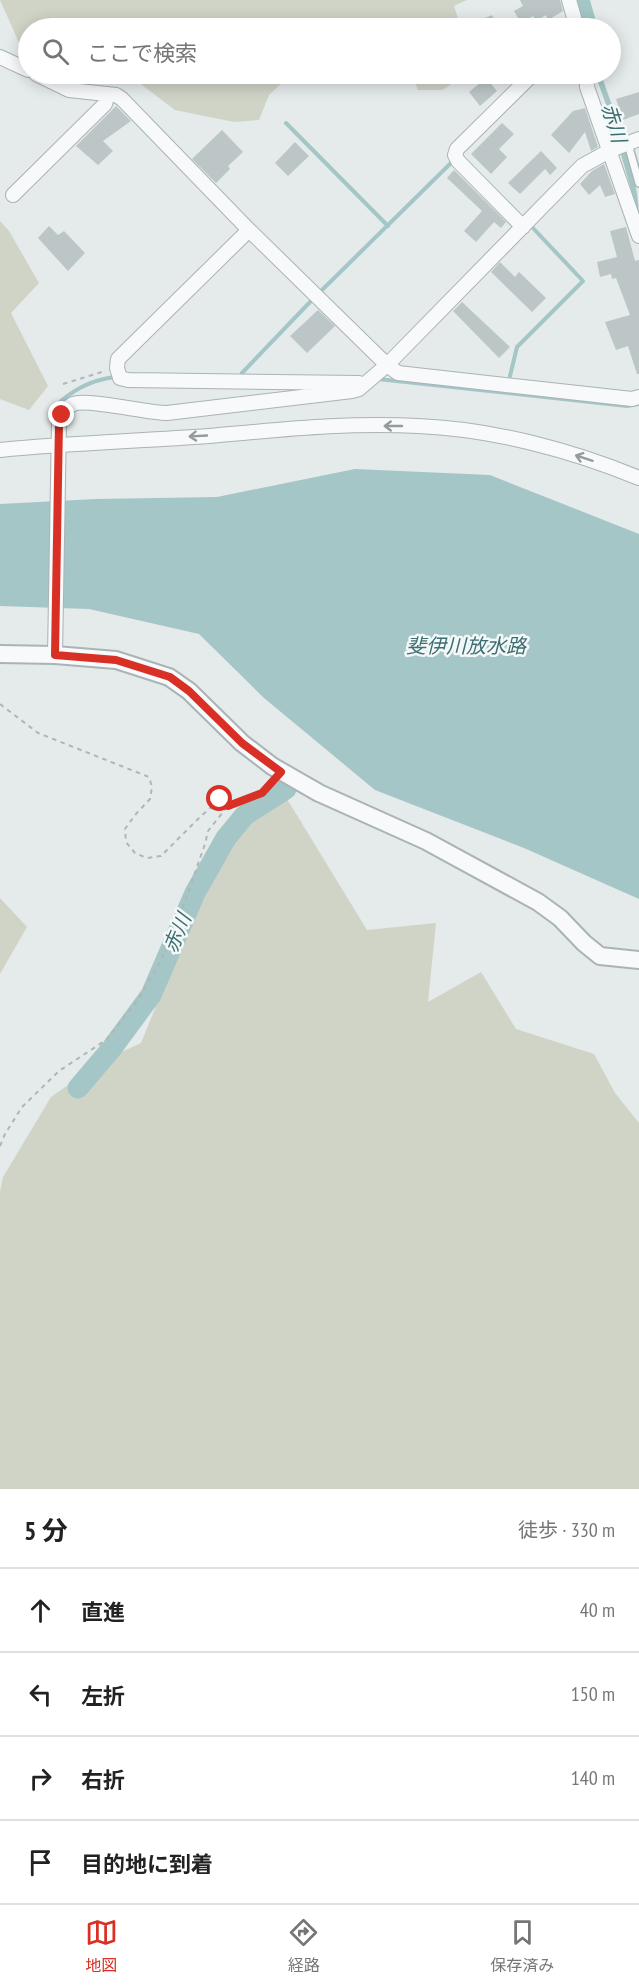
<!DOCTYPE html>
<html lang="ja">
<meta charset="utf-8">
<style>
body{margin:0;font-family:"PT Sans Narrow","Noto Sans JP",sans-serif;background:#f2f2f2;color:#222}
.stop{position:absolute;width:18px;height:18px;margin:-14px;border:4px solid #d93025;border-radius:50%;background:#fff}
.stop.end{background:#d93025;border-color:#fff;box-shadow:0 2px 6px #0008}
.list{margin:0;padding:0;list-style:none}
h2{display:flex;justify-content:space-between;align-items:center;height:78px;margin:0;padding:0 24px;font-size:26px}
h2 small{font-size:20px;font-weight:400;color:#767676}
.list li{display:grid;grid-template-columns:39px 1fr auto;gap:18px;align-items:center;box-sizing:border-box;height:84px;padding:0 24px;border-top:2px solid #e0e0e0}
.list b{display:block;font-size:22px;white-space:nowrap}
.list em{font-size:20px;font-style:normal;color:#767676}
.icon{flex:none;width:33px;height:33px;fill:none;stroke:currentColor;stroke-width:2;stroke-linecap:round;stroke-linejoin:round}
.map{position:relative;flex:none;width:639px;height:1489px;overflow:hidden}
.search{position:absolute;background:#fff;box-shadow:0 3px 15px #0003;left:18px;right:18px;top:18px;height:66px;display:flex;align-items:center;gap:15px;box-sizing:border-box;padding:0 21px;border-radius:33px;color:#767676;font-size:22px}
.sheet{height:414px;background:#fff}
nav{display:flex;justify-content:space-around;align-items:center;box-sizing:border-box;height:84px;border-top:2px solid #e0e0e0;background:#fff;font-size:16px;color:#767676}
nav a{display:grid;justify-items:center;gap:3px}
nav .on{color:#d93025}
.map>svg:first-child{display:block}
.green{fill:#d0d4c7}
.water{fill:#a4c6c7}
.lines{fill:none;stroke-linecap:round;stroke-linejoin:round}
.stream{stroke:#a4c6c7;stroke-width:4}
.river{stroke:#a4c6c7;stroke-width:21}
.building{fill:#bcc6c7}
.service-casing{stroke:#aab3b5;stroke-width:10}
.minor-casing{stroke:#aab3b5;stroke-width:16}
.tertiary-casing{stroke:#aab3b5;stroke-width:20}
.path{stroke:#afb6b8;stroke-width:2;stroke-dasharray:4.5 4.5;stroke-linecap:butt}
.service{stroke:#f7f9fa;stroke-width:7}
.minor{stroke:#f7f9fa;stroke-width:14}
.tertiary{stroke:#f7f9fa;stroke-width:16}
.oneway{stroke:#929c9e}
.route{stroke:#d93025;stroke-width:8}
.labels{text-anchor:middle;stroke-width:5;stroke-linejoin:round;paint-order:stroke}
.water-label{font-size:20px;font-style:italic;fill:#3c6e72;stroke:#f4f8f8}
</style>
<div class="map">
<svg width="639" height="1489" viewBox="0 0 639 1489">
<rect width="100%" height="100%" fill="#e5eaeb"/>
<!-- green -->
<path class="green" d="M 0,0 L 467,0 L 454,6 L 461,28 L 384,28 L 377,21 L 338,28 L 28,28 L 28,50 L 21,47 Z
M 86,74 L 291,74 L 269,95 L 259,120 L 234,122 L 175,110 L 138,82 Z
M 412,74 L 465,74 L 443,90 L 418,90 Z
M 0,221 L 9,231 L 39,283 L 11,313 L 48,386 L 29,410 L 0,399 Z
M 284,794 L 367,930 L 436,923 L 428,1002 L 481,972 L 516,1029 L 594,1054 L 615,1093 L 639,1123 L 639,1489 L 0,1489 L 0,1192 L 3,1177 L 51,1097 L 102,1061 L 141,1043 L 184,937 L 236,837 Z
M 0,898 L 27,927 L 0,974 Z"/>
<!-- water -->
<path class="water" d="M 595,74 L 601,74 C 615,115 639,174 639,217 L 609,113 Z
M 355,469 L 490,475 L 639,534 L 639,899 L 524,848 L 375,790 L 264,698 L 199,634 L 89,609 L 0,606 L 0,504 L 96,499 L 217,497 Z"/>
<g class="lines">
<!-- stream -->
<path class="stream" d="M 286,123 L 388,226
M 321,291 L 453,161
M 242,373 L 310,302
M 510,376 L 517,347 L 583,281 L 532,227
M 378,379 L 627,406 L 638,404
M 54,408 C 71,390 91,380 115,377"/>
<!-- river -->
<path class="river" d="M 579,0 L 587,28
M 78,1088 L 112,1048 L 151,995 L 195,893 L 226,838 L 245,815 L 286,789"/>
</g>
<!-- building -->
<path class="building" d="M 520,0 L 560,0 L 563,11 L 548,20 L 546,15 L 536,21 L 533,16 L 521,23 L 514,11 L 523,6 Z
M 492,15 L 498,28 L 462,28 Z
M 486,78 L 497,91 L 480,106 L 469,92 Z
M 639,92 L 639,114 L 623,120 L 616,99 Z
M 116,106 L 131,121 L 103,141 L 113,151 L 98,165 L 76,146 Z
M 585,108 L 598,147 L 591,151 L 585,132 L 569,153 L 551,135 L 573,111 Z
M 502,123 L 514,134 L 499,149 L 507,157 L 491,174 L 471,154 Z
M 222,130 L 243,152 L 228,166 L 230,169 L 216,183 L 192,159 Z
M 295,142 L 309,156 L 288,176 L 275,163 Z
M 541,151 L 557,168 L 550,175 L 545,169 L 520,194 L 508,183 Z
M 604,164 L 615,194 L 605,197 L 600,185 L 589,195 L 580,184 L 592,171 Z
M 454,170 L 506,222 L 501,228 L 494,222 L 476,242 L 464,231 L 482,211 L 447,178 Z
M 49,226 L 58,235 L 64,231 L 85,253 L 68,271 L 38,238 Z
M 626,227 L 635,261 L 639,260 L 639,374 L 637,374 L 628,346 L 616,350 L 605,322 L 630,315 L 616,278 L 612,279 L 611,274 L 600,277 L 597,262 L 617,257 L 610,231 Z
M 500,262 L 515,277 L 519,272 L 546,298 L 532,312 L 491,272 Z
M 462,302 L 510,347 L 499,358 L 453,311 Z
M 318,310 L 335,326 L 307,353 L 290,336 Z"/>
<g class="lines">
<!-- service casing -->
<g class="service-casing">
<path id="service" d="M 628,144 L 639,183"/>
</g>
<!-- minor casing -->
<g class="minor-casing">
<path id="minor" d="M 569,0 L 577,28
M 0,57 L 28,70
M 36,74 L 69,90 L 116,95 L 122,99 L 249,230 L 387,365 L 398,373 L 632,399 L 639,397
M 586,74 L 587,87 L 639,236
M 13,195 L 105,104 L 108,94
M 523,227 L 458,161 L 455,155 L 457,149 L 533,74
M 249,230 L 118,359 L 117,368 L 120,378 L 128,380 L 359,383
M 0,450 C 70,443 139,441 209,436 C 279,430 348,422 418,426 C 492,429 571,450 639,478
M 55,655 L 59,423 C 61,415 65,408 73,404 C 86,398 147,413 167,413 L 352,391 L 359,389 L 387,365 L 582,166 L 611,150 L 639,139"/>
</g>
<!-- tertiary casing -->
<g class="tertiary-casing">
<path id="tertiary" d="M 0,654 L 55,655 L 116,660 L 169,677 L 189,691 L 242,743 L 272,766 L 319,793 L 426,841 L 538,902 L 560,918 L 584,943 L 600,956 L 639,960"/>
</g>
<!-- path -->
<path class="path" d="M 63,384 L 105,371
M 0,704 L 38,733 L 149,777 L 152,787 L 150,799 L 135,815 L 125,829 L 126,842 L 135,853 L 147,858 L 161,856 L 200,817 L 220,799 L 228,806
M 0,1146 L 5,1134 L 22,1107 L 59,1071 L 106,1040 L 137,1001 L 161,961 L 184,904 L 205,844 L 208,831 L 228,806 L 262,793 L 271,783"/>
<!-- service -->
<use href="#service" class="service"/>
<!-- minor -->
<use href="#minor" class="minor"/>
<!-- tertiary -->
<use href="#tertiary" class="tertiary"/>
</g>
<!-- one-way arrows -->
<defs><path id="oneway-shaft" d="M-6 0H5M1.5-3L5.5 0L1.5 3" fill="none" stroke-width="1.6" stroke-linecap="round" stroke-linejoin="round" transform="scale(1.5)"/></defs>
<g class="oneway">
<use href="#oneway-shaft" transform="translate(393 426) rotate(180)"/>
<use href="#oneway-shaft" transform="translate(198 436) rotate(177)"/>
<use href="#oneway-shaft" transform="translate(584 458) rotate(-162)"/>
</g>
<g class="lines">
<!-- route -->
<path class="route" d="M 62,415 L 59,423 L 55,655 L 116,660 L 170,677 L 189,691 L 242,743 L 281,772 L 262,793 L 228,806 L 220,799"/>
</g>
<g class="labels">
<!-- water labels -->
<g class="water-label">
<text transform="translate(614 123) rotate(73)" y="7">赤川</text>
<text x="466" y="653">斐伊川放水路</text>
<text transform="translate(177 933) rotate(-67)" y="7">赤川</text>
</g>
</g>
</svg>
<div class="stop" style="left:220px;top:799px"></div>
<div class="stop end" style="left:62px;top:415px"></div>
<div class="search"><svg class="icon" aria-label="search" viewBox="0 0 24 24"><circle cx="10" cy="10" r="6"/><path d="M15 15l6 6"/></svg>ここで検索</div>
</div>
<section class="sheet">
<h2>5 分<small>徒歩 · 330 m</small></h2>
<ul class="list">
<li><svg class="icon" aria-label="ahead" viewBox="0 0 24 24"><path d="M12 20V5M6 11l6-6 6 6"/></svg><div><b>直進</b></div><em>40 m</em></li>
<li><svg class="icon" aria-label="left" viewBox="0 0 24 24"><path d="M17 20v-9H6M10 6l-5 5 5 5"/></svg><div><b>左折</b></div><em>150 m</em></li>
<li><svg class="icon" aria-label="right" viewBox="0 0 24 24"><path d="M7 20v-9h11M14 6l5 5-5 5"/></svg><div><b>右折</b></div><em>140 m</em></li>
<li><svg class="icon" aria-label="arrive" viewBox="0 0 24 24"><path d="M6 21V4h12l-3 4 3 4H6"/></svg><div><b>目的地に到着</b></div></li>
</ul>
</section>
<nav>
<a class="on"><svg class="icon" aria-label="map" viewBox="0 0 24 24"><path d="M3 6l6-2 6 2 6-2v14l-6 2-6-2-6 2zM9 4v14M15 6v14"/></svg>地図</a>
<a><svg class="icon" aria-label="directions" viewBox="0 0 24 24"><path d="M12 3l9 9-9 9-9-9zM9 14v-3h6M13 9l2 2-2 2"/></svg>経路</a>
<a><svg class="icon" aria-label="saved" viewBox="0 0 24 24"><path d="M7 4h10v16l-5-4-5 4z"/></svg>保存済み</a>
</nav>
